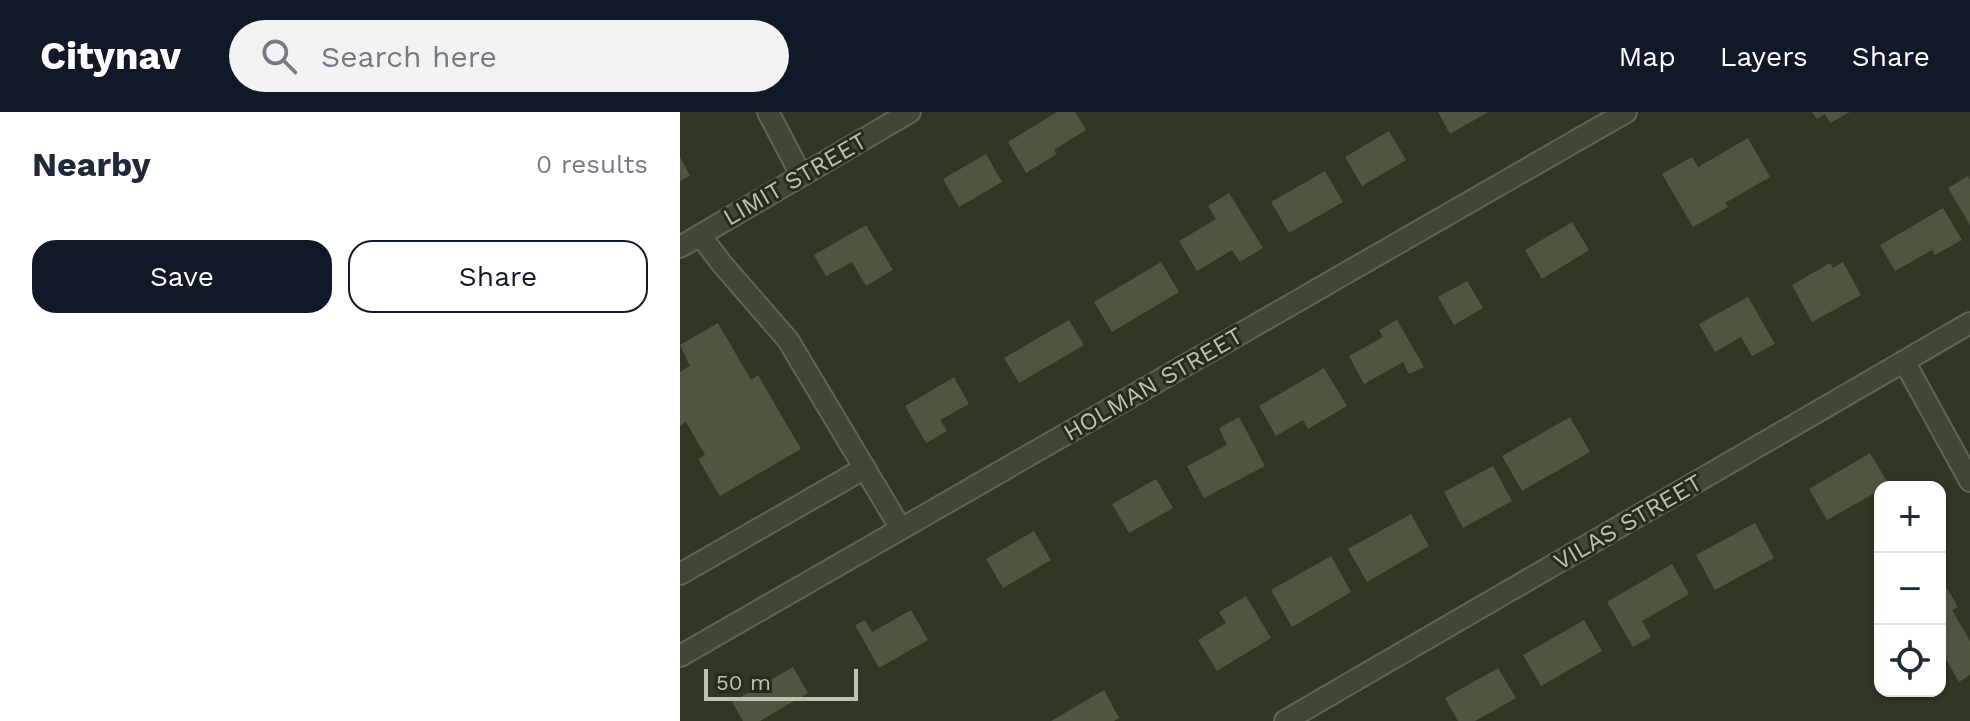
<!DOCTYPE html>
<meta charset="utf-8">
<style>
body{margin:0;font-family:"Work Sans",sans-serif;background:#f2f2f3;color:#1f2937}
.controls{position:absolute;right:24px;bottom:24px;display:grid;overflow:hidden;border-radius:16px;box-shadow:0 2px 6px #0004}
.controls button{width:72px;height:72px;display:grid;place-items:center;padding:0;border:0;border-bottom:2px solid #e0e1e3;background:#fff;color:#1f2937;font:40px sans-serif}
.scale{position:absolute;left:24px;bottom:20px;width:154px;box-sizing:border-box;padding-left:8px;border:4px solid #bcc3b3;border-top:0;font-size:22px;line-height:28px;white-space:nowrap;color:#bcc3b3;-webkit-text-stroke:6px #262c1d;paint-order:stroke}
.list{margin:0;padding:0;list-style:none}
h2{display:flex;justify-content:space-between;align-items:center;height:104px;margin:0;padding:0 32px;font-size:34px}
h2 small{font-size:26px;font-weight:400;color:#747a83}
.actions{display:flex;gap:16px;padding:24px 32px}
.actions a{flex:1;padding:18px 0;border:2px solid #111827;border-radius:24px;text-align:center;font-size:28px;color:#111827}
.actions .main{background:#111827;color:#fff}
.icon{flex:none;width:44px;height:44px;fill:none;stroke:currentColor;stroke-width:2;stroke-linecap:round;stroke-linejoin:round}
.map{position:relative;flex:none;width:1290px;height:609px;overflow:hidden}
header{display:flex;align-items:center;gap:48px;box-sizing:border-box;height:112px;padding:0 40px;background:#111827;color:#fff}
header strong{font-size:38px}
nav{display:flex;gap:44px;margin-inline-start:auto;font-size:28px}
.search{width:560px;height:72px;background:#f2f2f3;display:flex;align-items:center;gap:20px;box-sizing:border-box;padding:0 28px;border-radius:44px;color:#747a83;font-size:30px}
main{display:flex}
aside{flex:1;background:#fff}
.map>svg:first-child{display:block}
.building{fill:#4e5641}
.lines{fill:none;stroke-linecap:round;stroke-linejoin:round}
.minor-casing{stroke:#5f6556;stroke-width:24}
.minor{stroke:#414738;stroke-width:20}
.labels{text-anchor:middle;stroke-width:6;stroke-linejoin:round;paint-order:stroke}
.street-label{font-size:24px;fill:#bcc3b3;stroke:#262c1d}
</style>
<header>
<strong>Citynav</strong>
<div class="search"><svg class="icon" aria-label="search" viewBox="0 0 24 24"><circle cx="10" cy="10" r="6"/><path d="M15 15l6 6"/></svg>Search here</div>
<nav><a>Map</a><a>Layers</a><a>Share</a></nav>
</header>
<main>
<aside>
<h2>Nearby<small>0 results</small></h2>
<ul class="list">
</ul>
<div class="actions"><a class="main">Save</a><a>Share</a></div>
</aside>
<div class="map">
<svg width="1290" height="609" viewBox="0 0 1290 609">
<rect width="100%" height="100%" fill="#303724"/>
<!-- building -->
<path class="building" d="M 377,0 L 395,0 L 406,18 L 374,38 L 377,42 L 346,61 L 328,30 Z
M 758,0 L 808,0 L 770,22 Z
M 1132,0 L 1170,0 L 1150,11 L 1145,2 L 1137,7 Z
M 709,19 L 726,48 L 682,74 L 665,45 Z
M 1068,26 L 1090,65 L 1045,91 L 1048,95 L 1013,115 L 982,62 L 1012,45 L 1018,55 Z
M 306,42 L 322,70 L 279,95 L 263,67 Z
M 0,45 L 10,64 L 0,69 Z
M 645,59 L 663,90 L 609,121 L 591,90 Z
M 1288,64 L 1290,68 L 1290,113 L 1268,76 Z
M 549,81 L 583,136 L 560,150 L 552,138 L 517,159 L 499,129 L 536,107 L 528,94 Z
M 1263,96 L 1282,128 L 1255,143 L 1252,138 L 1215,159 L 1200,133 Z
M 892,110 L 909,138 L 862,167 L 845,138 Z
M 186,113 L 213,158 L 186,174 L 172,150 L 146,164 L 134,143 Z
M 481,150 L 499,180 L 432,220 L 414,190 Z
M 1163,150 L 1181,183 L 1132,210 L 1112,173 L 1150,151 L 1153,156 Z
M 787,169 L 803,196 L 774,213 L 758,185 Z
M 1068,185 L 1095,232 L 1072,244 L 1061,225 L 1035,240 L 1019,212 Z
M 389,208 L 404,233 L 339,271 L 324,246 Z
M 717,208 L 744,255 L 729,262 L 723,250 L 684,272 L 669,244 L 703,225 L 699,218 Z
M 38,211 L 71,268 L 78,263 L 121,337 L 40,384 L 18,347 L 25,343 L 6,310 L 0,314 L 0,260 L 10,254 L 0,233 Z
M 644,256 L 667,294 L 628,317 L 623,308 L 596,324 L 579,294 Z
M 274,265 L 289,292 L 260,308 L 267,319 L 246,331 L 225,294 Z
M 559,305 L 585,354 L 524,386 L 507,354 L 547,333 L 539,316 Z
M 890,305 L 910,340 L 842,379 L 822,344 Z
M 1190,341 L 1209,373 L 1200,375 L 1200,378 L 1147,408 L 1129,377 Z
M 813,354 L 832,389 L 783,416 L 764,380 Z
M 476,367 L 493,396 L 449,421 L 432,392 Z
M 731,402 L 749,434 L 687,470 L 668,437 Z
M 1075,411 L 1094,446 L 1035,478 L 1016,443 Z
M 354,419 L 371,448 L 323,476 L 306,447 Z
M 651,444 L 671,480 L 612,515 L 591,478 Z
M 992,452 L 1009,482 L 962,509 L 971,525 L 953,535 L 927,490 Z
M 1267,476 L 1278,495 L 1272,498 L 1290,529 L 1290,563 L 1279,570 L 1260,537 L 1260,480 Z
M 566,484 L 591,526 L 537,559 L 518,528 L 546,511 L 539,500 Z
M 231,498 L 248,528 L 199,556 L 175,513 L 185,508 L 192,520 Z
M 904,508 L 922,539 L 861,574 L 843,543 Z
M 113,555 L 128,581 L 80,609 L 63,609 L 52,590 Z
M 818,556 L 836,586 L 795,609 L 778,609 L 765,586 Z
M 424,578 L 439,606 L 434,609 L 371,609 Z"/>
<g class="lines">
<!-- minor casing -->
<g class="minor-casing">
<path id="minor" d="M 88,0 L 121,63
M 20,123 L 42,152 L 108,228 L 221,417
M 0,135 L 230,0
M 1224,249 L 1290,369
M 0,462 L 185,356
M 0,544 L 946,0
M 605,609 L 1290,211"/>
</g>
<!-- minor -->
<use href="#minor" class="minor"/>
</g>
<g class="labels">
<!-- street labels -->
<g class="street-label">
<text transform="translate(115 67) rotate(-30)" y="8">LIMIT STREET</text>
<text transform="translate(473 272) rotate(-30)" y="8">HOLMAN STREET</text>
<text transform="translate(948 410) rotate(-30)" y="8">VILAS STREET</text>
</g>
</g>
</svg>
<div class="controls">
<button>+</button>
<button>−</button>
<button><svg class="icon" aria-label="locate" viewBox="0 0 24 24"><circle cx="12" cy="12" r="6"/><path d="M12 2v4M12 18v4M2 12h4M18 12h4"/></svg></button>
</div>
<div class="scale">50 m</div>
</div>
</main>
